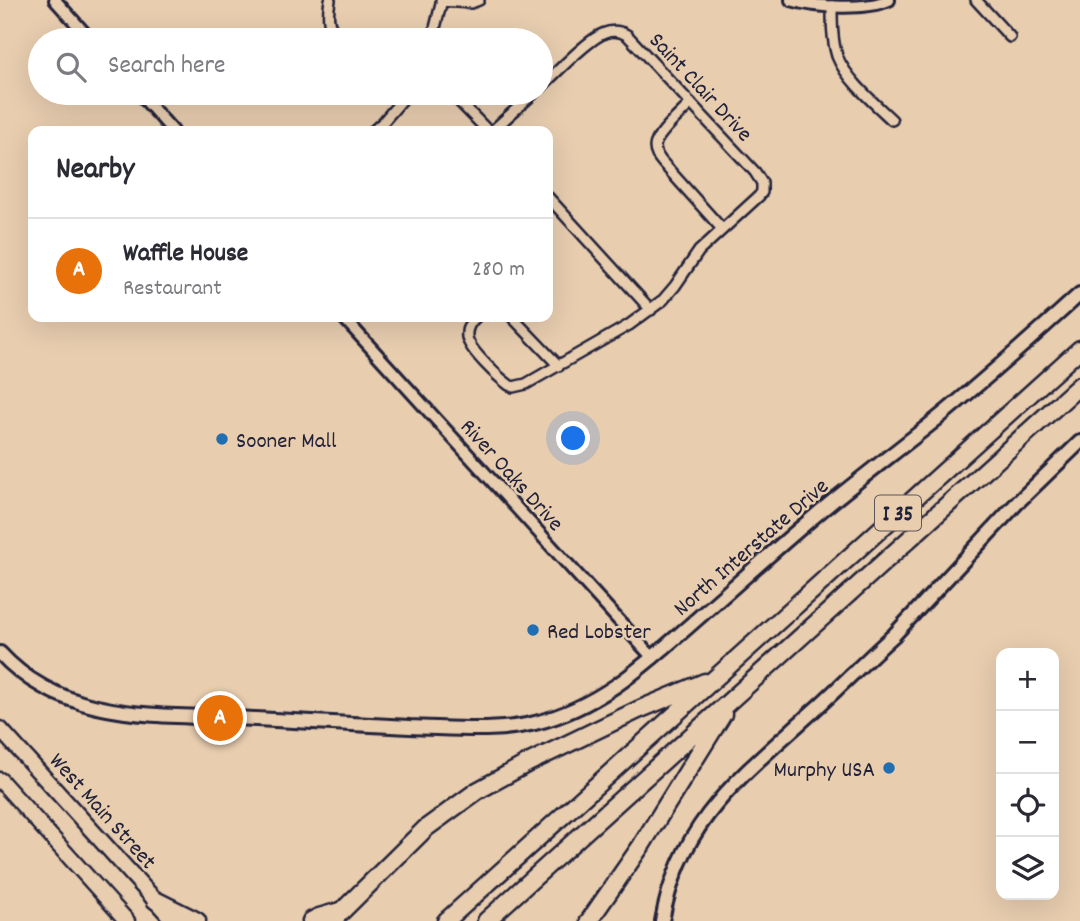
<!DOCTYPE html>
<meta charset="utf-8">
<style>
body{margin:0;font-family:Dekko,sans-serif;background:#f7f7f7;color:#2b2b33}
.controls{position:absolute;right:21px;bottom:21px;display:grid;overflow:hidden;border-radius:14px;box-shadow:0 7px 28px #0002}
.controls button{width:63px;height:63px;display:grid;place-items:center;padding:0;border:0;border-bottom:2px solid #e1e1e2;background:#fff;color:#2b2b33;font:35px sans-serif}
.you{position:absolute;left:574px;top:439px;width:24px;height:24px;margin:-18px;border:5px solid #fff;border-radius:50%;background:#1a73e8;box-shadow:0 0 0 10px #1a73e833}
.badge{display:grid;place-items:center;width:46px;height:46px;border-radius:50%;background:#1f6fb2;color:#fff;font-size:23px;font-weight:700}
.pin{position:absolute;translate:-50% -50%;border:4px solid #fff;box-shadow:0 2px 7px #0006}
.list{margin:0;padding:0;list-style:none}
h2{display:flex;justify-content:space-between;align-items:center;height:91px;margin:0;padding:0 28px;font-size:30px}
h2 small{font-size:23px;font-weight:400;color:#7c7c81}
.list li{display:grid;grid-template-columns:46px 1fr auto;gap:21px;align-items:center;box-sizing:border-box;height:105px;padding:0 28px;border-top:2px solid #e1e1e2}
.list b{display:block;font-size:26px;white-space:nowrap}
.list p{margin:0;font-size:23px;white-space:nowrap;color:#7c7c81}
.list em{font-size:23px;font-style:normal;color:#7c7c81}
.icon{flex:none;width:38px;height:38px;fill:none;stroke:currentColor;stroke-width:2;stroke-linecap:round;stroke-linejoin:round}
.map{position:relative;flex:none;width:1080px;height:921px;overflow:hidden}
.search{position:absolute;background:#fff;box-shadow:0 7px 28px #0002;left:28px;top:28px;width:525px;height:77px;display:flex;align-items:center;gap:18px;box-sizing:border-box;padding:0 24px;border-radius:38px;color:#7c7c81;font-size:26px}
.panel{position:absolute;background:#fff;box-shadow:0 7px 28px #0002;left:28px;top:126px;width:525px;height:196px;border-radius:14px}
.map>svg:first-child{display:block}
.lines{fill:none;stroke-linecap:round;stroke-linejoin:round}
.minor-casing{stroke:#22223b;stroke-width:14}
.tertiary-casing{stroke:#22223b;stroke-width:16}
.secondary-casing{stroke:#22223b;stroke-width:18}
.primary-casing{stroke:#22223b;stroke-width:19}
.motorway-casing{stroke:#22223b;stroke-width:21}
.minor{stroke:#e8cdaf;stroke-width:9}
.tertiary{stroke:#e8cdaf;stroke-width:10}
.secondary{stroke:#e8cdaf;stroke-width:12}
.primary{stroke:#e8cdaf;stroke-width:14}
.motorway{stroke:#e8cdaf;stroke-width:16}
.poi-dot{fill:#1f6fb2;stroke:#e8cdaf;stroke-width:2.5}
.labels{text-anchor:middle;stroke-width:5;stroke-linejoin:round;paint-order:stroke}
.shield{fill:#e8cdaf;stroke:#5d555e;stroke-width:2}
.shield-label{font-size:21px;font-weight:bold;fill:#22223b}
.street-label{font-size:23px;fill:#22223b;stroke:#e8cdaf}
.poi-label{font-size:23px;fill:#22223b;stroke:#e8cdaf;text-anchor:start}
</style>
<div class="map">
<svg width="1080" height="921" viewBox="0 0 1080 921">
<rect width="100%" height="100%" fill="#e8cdaf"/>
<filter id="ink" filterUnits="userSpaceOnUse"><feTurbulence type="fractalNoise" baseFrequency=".0143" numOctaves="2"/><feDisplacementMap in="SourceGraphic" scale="14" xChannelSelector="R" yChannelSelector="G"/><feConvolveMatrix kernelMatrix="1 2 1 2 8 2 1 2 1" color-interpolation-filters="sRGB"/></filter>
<g filter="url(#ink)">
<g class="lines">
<!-- minor casing -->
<g class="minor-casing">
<path id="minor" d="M 330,0 C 326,24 328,34 354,40
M 976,0 L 1010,37
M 441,1 L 471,3 L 479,0
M 832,6 C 832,22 832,40 837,56 C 846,79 874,103 892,120
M 432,40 L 442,0
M 451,93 L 488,131
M 691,103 C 683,112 655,135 655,147 C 655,153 658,157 662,162 L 722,229
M 373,131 L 383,122 L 408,93
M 492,131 L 534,93
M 548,197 L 651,310
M 476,317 C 470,322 466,329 467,337 C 469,350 498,377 509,385 L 513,387 L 526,384 L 629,325 L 663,300 L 675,286 L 699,251 L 759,196 L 762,192 L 762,183 L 755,172 L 627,35 C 620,31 613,30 605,33 C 589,38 555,74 541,87
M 512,317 L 559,366"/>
</g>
<!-- tertiary casing -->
<g class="tertiary-casing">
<path id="tertiary" d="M 55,0 L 91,40
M 791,0 C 816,8 866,10 889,0
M 139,93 L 173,131
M 343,317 L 653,658"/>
</g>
<!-- secondary casing -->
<g class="secondary-casing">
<path id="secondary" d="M 0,653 C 61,720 152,715 235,718 C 293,721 352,724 410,727 C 452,728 494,733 535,723 C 601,707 648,662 697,619 C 735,586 772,552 810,520 C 849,487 889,457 928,426 C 981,384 1030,339 1080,294
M 662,921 C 680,820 741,777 812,712 C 840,687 866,660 894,635 L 1018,502 L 1080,442"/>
</g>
<!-- primary casing -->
<g class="primary-casing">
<path id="primary" d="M 0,729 L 174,921
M 0,780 L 127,921"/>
</g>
<!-- motorway casing -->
<g class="motorway-casing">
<path id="motorway" d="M 155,900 L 197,921
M 311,921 L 319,917 L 340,911
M 332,921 L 426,828 L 477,791 L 530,762 L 638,710 L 705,682
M 446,921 L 1080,349
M 486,921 L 1080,385
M 589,921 L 641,846 L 723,714"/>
</g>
<!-- minor -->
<use href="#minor" class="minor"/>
<!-- tertiary -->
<use href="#tertiary" class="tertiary"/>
<!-- secondary -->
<use href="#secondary" class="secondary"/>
<!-- primary -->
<use href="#primary" class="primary"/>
<!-- motorway -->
<use href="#motorway" class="motorway"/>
</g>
</g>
<!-- markers -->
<g class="poi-dot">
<circle cx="222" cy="439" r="7"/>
<circle cx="533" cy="630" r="7"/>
<circle cx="889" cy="768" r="7"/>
</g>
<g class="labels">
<!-- shield labels -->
<rect class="shield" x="875" y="495.5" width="46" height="35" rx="5"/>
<g class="shield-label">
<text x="898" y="520">I 35</text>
</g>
<!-- street labels -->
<g class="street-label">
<text transform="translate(702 86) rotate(47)" y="8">Saint Clair Drive</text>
<text transform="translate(513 474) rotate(48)" y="8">River Oaks Drive</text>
<text transform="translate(750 546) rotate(-41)" y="8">North Interstate Drive</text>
<text transform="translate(104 810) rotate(48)" y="8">West Main Street</text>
</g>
<!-- poi labels -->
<g class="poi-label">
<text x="236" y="447">Sooner Mall</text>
<text x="547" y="638">Red Lobster</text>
<text x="875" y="776" text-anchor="end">Murphy USA</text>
</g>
</g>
</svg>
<div class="controls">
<button>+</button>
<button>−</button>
<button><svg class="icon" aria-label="locate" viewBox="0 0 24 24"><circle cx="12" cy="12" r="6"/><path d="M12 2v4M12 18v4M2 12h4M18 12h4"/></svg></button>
<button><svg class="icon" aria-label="layers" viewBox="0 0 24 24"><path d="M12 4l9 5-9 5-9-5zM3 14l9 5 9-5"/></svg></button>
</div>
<div class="you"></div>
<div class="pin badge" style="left:220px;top:718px;background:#e8710a">A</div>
<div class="search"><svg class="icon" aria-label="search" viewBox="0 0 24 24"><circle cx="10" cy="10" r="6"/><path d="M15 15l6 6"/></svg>Search here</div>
<section class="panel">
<h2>Nearby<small></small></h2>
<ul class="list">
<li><span class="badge" style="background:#e8710a">A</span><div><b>Waffle House</b><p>Restaurant</p></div><em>280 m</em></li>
</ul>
</section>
</div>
